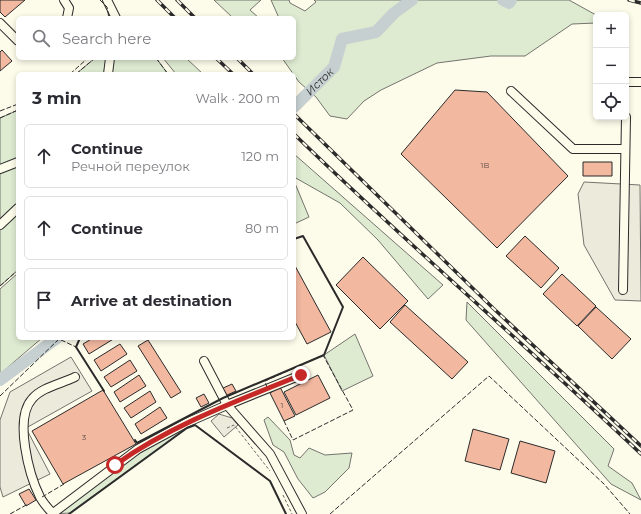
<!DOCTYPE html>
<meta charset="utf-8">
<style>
body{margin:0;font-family:Montserrat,sans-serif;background:#f7f7f7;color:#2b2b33}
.controls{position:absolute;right:12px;top:12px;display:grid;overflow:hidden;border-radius:6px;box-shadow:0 2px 6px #0003}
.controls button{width:36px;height:36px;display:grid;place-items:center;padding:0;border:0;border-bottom:1px solid #e1e1e2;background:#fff;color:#2b2b33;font:20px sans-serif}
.stop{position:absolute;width:12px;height:12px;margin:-9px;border:3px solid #c62828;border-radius:50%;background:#fff}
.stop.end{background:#c62828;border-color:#fff;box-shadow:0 1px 4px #0008}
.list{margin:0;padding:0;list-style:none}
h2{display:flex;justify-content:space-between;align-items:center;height:52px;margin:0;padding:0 16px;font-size:17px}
h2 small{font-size:13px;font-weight:400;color:#7c7c81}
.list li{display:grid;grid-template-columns:26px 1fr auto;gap:12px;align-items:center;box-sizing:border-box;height:64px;margin:0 8px 8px;padding:0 8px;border:1px solid #e1e1e2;border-radius:6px}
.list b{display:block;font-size:15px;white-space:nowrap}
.list p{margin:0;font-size:13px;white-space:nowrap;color:#7c7c81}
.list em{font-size:13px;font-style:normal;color:#7c7c81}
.icon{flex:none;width:22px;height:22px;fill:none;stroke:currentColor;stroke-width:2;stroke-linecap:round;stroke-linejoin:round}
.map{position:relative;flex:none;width:641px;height:514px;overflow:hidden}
.search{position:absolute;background:#fff;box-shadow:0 2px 6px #0003;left:16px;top:16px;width:280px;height:44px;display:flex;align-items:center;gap:10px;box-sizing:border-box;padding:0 14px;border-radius:6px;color:#7c7c81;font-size:15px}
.panel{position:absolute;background:#fff;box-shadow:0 2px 6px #0003;left:16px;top:72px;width:280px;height:268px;border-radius:6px}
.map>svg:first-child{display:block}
.green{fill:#deebd1;stroke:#74746e}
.parking{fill:#eceadb;stroke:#74746e}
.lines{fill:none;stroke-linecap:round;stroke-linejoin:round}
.river{stroke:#c7d0d0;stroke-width:12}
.building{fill:#f2b8a0;stroke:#2b2b2b}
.minor-casing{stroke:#2b2b2b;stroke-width:10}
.path{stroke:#6a6964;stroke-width:1;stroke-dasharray:3 2;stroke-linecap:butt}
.minor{stroke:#fdfbea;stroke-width:8}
.rail-casing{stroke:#2b2b2b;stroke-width:3.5}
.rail{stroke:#fdfbea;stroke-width:2;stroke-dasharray:6;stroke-linecap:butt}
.fence{stroke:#2b2b2b;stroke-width:1;stroke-dasharray:5 2;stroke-linecap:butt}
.wall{stroke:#2b2b2b;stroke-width:2}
.route{stroke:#c62828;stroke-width:5}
.labels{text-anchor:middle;stroke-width:3;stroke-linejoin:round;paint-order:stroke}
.number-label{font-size:8px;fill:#5d4e48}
.water-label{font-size:11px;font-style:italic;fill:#2b2b2b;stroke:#fdfbea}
</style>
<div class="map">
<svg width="641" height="514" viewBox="0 0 641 514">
<rect width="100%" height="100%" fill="#fdfbea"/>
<!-- green -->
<path class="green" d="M 214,0 L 261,0 L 250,10 L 259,18 L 233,18 Z
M 271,0 L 289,0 L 290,3 L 305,11 L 316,2 L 314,0 L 569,0 L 596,15 L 596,23 L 572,24 L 525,56 L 491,56 L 437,63 L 381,90 L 364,101 L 347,119 L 330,116 L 316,97 L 299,82 L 282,58 L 294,58 L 294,33 L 295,33 L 294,18 L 279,18 Z
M 95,58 L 156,58 L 168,74 L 76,74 Z
M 163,58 L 186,58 L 203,74 L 176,74 Z
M 18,110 L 18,270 L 0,286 L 0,118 Z
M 294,154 L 443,285 L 428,299 L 378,240 L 340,203 L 294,177 Z
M 294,181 L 309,217 L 294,224 Z
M 18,273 L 18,338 L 42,338 L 0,374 L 0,289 Z
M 467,302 L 614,449 L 608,466 L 632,483 L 641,500 L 611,484 L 466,320 Z
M 355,334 L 373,376 L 342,391 L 324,355 Z
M 268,417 L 290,440 L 294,455 L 300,458 L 309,448 L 325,455 L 352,453 L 349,468 L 325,492 L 313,498 L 298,479 L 284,452 L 273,445 L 264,420 Z
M 186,423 L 187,428 L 70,513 L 52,514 L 115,465 Z"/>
<!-- parking -->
<path class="parking" d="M 584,182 L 640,185 L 641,301 L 615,300 L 584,245 L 578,194 Z
M 71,357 L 92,391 L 26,428 L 50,474 L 3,497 L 0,487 L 0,420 L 10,392 Z
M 219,414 L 232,418 L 238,425 L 224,437 L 211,421 Z"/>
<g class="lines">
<!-- river -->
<g class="river">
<path d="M 503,0 L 509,3 L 511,0"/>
<path id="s1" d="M 294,107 L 334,67 L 342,39 L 376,32 L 394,13 L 412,0"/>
<path d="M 0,380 L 57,338"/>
</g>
</g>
<!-- building -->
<path class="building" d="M 0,0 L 25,0 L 5,17 L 0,12 Z
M 2,50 L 12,61 L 0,71 L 0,52 Z
M 455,90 L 487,92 L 568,176 L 497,248 L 401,154 Z
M 583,162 L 612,162 L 612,176 L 583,176 Z
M 525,236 L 559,268 L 541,288 L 506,256 Z
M 363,257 L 408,301 L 380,329 L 336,285 Z
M 294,264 L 331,332 L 307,344 L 294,320 Z
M 562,274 L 596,306 L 577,326 L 543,294 Z
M 405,305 L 468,362 L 452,379 L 390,322 Z
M 596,307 L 631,339 L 612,359 L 578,326 Z
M 93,338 L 115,338 L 89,354 L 83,344 Z
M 148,340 L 181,392 L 171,398 L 138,346 Z
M 120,344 L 127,354 L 101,371 L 94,360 Z
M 130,360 L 137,371 L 111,387 L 104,377 Z
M 139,375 L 146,386 L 120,402 L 114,392 Z
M 318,375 L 330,398 L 296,415 L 284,392 Z
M 232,384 L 236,391 L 225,396 L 221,389 Z
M 280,387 L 295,416 L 284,421 L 270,393 Z
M 103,390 L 136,444 L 63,484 L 32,431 Z
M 150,391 L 156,402 L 131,418 L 124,408 Z
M 204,394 L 209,403 L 201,407 L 196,398 Z
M 160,407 L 167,418 L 141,434 L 135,424 Z
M 473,429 L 509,439 L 500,470 L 465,461 Z
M 520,441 L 555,451 L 546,483 L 511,473 Z
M 29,489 L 36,500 L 26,506 L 19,494 Z"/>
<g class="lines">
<!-- minor casing -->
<g class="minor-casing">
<path id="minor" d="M 64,0 L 69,8 L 67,18
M 107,0 L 116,18
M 0,23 L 18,41
M 108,74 L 110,58
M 626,82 L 641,82
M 511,91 L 573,149 L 625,149
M 0,169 L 18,162
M 0,225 L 18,208
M 623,290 L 626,117
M 204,361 L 227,405 L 301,375
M 52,514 L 138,449 L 186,423 L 227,405 L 270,454 L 302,514
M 53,514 C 48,508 43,503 40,497 C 29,475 14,419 32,399 C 42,387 61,384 75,377"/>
</g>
<!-- path -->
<path class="path" d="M 227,428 L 234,425 L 270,471
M 283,495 L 292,514"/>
<!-- minor -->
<use href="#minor" class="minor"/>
<!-- rail casing -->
<g class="rail-casing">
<path id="rail" d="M 157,0 L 175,18
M 177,0 L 195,18
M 629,0 L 641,3
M 216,58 L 233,74
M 237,58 L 253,74
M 294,114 L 493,308 L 641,446
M 294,134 C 407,244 527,346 641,454"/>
</g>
<!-- rail -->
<use href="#rail" class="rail"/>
<!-- fence -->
<path class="fence" d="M 100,0 L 107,7 L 109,18
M 156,58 L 168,74
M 70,74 L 88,58
M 76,74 L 95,58
M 0,111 L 18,104
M 0,118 L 18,110
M 0,286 L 18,270
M 267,388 L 265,381 L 323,355 L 353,410 L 293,440 L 284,421
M 0,396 L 59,339 L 76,347 L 104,391
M 42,497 L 64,484
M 10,514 L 28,504
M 330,514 L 489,376 L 604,484 L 630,514"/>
<!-- wall -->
<path class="wall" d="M 80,338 L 76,347 L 104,391
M 135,440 L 137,443 L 223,398 L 324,355 L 343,307 L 303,236 L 294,239
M 69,514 L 187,428 L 195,425 L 270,481 L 286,514"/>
</g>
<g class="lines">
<!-- route -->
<path class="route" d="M 115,465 C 171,425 237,401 301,375"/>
</g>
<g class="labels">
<!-- number labels -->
<g class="number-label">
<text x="485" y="168">1В</text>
<text x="282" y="408">1</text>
<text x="84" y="440">3</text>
</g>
<!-- water labels -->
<g class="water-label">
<text dy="4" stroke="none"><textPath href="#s1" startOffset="36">Исток</textPath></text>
</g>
</g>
</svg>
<div class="controls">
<button>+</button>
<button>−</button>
<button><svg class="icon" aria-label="locate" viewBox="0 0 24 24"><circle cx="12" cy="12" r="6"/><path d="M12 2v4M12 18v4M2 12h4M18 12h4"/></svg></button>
</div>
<div class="stop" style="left:115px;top:465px"></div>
<div class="stop end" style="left:301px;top:375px"></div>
<div class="search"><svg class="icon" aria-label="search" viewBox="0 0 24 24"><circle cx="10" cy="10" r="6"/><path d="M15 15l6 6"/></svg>Search here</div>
<section class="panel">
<h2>3 min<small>Walk · 200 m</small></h2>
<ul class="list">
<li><svg class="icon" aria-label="ahead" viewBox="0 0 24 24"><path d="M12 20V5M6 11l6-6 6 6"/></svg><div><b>Continue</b><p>Речной переулок</p></div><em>120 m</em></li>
<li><svg class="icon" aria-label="ahead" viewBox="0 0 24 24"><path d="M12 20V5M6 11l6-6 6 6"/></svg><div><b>Continue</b></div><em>80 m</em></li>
<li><svg class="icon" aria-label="arrive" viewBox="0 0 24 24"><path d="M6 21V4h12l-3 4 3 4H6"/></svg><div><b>Arrive at destination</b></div></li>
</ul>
</section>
</div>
